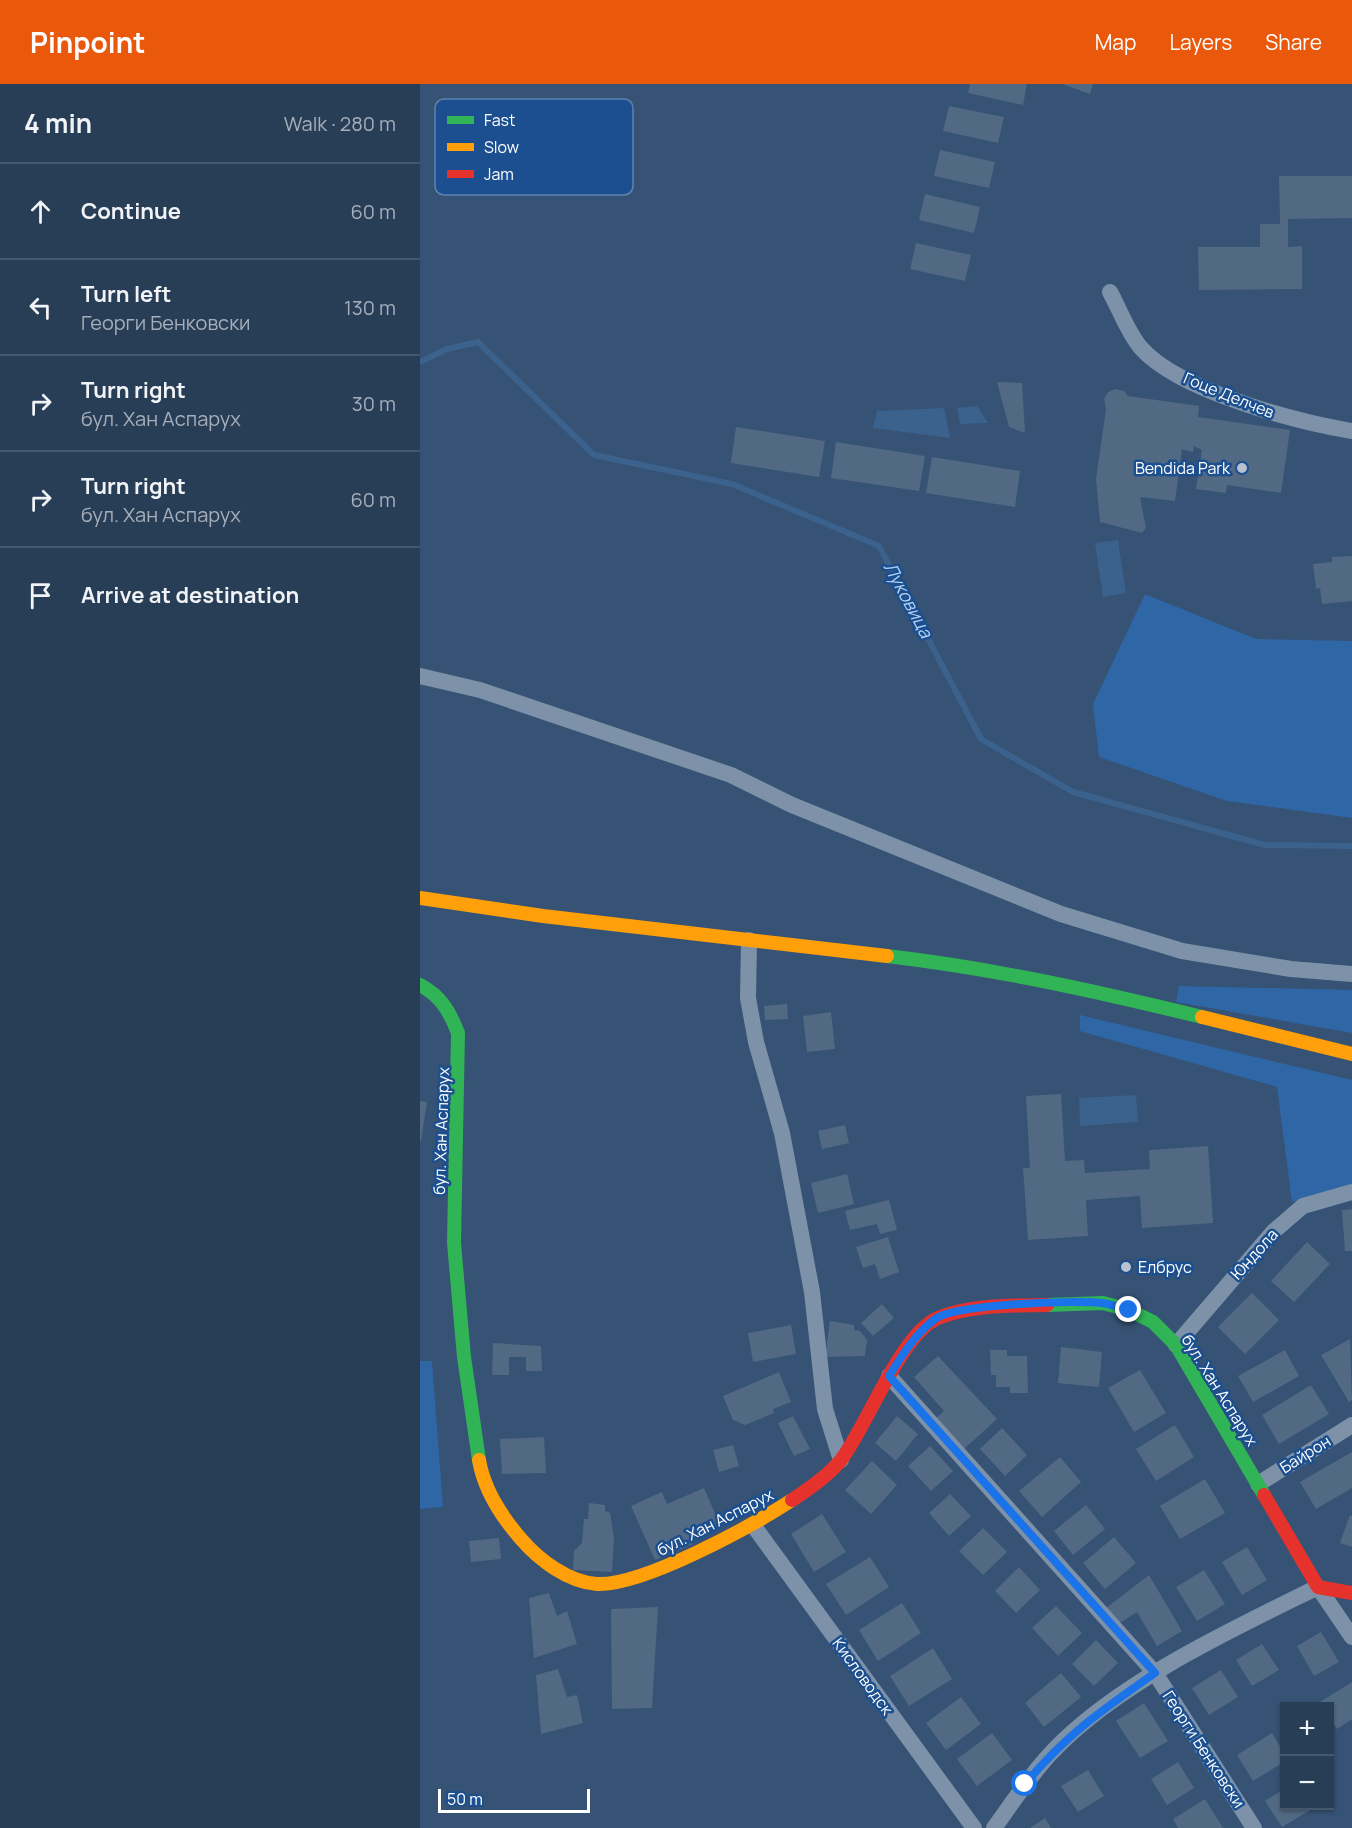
<!DOCTYPE html>
<meta charset="utf-8">
<style>
body{margin:0;font-family:Manrope,sans-serif;background:#344961;color:#f1f3f6}
.controls{position:absolute;right:18px;bottom:18px;display:grid;overflow:hidden;border-radius:0px;box-shadow:0 2px 4px #0004}
.controls button{width:54px;height:54px;display:grid;place-items:center;padding:0;border:0;border-bottom:2px solid #44576d;background:#283e57;color:#f1f3f6;font:30px sans-serif}
.scale{position:absolute;left:18px;bottom:15px;width:152px;box-sizing:border-box;padding-left:6px;border:3px solid #fff;border-top:0;font-size:16px;line-height:21px;white-space:nowrap;color:#fff;-webkit-text-stroke:4px #1b4f8f;paint-order:stroke}
.stop{position:absolute;width:18px;height:18px;margin:-14px;border:4px solid #1a73e8;border-radius:50%;background:#fff}
.stop.end{background:#1a73e8;border-color:#fff;box-shadow:0 2px 6px #0008}
.list{margin:0;padding:0;list-style:none}
h2{display:flex;justify-content:space-between;align-items:center;height:78px;margin:0;padding:0 24px;font-size:26px}
h2 small{font-size:20px;font-weight:400;color:#a5aeba}
.list li{display:grid;grid-template-columns:39px 1fr auto;gap:18px;align-items:center;box-sizing:border-box;height:96px;padding:0 24px;border-top:2px solid #44576d}
.list b{display:block;font-size:22px;white-space:nowrap}
.list p{margin:0;font-size:20px;white-space:nowrap;color:#a5aeba}
.list em{font-size:20px;font-style:normal;color:#a5aeba}
.icon{flex:none;width:33px;height:33px;fill:none;stroke:currentColor;stroke-width:2;stroke-linecap:round;stroke-linejoin:round}
.map{position:relative;flex:none;width:932px;height:1744px;overflow:hidden}
header{display:flex;align-items:center;gap:36px;box-sizing:border-box;height:84px;padding:0 30px;background:#ea580c;color:#fff}
header strong{font-size:28px}
nav{display:flex;gap:33px;margin-inline-start:auto;font-size:21px}
main{display:flex}
aside{flex:1;background:#283e57}
.map>svg:first-child{display:block}
.green{fill:#2f66a5}
.water{fill:#3b618d}
.lines{fill:none;stroke-linecap:round;stroke-linejoin:round}
.stream{stroke:#3b618d;stroke-width:6}
.building{fill:#526984}
.street{stroke:#7d92a8;stroke-width:16}
.fast{stroke:#30b455;stroke-width:14}
.slow{stroke:#ff9f0a;stroke-width:14}
.jam{stroke:#e5322d;stroke-width:14}
.route{stroke:#1a73e8;stroke-width:8}
.poi-dot{fill:#b9c2ce;stroke:#1b4f8f;stroke-width:2}
.labels{text-anchor:middle;stroke-width:5;stroke-linejoin:round;paint-order:stroke}
.street-label{font-size:16px;fill:#fff;stroke:#1b4f8f}
.poi-label{font-size:16px;fill:#fff;stroke:#1b4f8f;text-anchor:end}
.water-label{font-size:18px;font-style:italic;fill:#b5d3f5;stroke:#1b4f8f}
.key{fill:#1b4f8f;stroke:#5f84b1;stroke-width:1.5}
.key-label{font-size:16px;fill:#fff}
</style>
<header>
<strong>Pinpoint</strong>
<nav><a>Map</a><a>Layers</a><a>Share</a></nav>
</header>
<main>
<aside>
<h2>4 min<small>Walk · 280 m</small></h2>
<ul class="list">
<li><svg class="icon" aria-label="ahead" viewBox="0 0 24 24"><path d="M12 20V5M6 11l6-6 6 6"/></svg><div><b>Continue</b></div><em>60 m</em></li>
<li><svg class="icon" aria-label="left" viewBox="0 0 24 24"><path d="M17 20v-9H6M10 6l-5 5 5 5"/></svg><div><b>Turn left</b><p>Георги Бенковски</p></div><em>130 m</em></li>
<li><svg class="icon" aria-label="right" viewBox="0 0 24 24"><path d="M7 20v-9h11M14 6l5 5-5 5"/></svg><div><b>Turn right</b><p>бул. Хан Аспарух</p></div><em>30 m</em></li>
<li><svg class="icon" aria-label="right" viewBox="0 0 24 24"><path d="M7 20v-9h11M14 6l5 5-5 5"/></svg><div><b>Turn right</b><p>бул. Хан Аспарух</p></div><em>60 m</em></li>
<li><svg class="icon" aria-label="arrive" viewBox="0 0 24 24"><path d="M6 21V4h12l-3 4 3 4H6"/></svg><div><b>Arrive at destination</b></div></li>
</ul>
</aside>
<div class="map">
<svg width="932" height="1744" viewBox="0 0 932 1744">
<rect width="100%" height="100%" fill="#365274"/>
<!-- green -->
<path class="green" d="M 725,510 L 836,555 L 932,557 L 932,734 L 807,717 L 679,673 L 673,620 Z
M 759,902 L 932,906 L 932,949 L 756,918 Z
M 660,931 L 932,996 L 932,1104 L 872,1118 L 857,1003 L 660,947 Z
M 0,1277 L 12,1277 L 23,1423 L 0,1425 Z"/>
<!-- water -->
<path class="water" d="M 557,322 L 568,339 L 540,340 L 537,324 Z
M 524,324 L 530,354 L 453,344 L 457,327 Z
M 698,456 L 706,509 L 683,513 L 675,459 Z
M 716,1011 L 718,1038 L 660,1042 L 659,1014 Z"/>
<g class="lines">
<!-- stream -->
<path class="stream" d="M 0,278 L 27,265 L 58,258 L 174,371 L 312,400 L 459,462 L 561,655 L 653,708 L 845,761 L 932,762"/>
</g>
<!-- building -->
<path class="building" d="M 550,0 L 607,0 L 603,21 L 548,9 Z
M 642,0 L 673,0 L 670,10 Z
M 529,22 L 584,33 L 578,59 L 523,47 Z
M 520,66 L 575,78 L 569,104 L 514,92 Z
M 859,92 L 932,92 L 932,134 L 868,135 L 868,163 L 882,162 L 882,205 L 779,206 L 778,163 L 840,163 L 840,140 L 860,140 Z
M 505,110 L 560,123 L 554,149 L 499,136 Z
M 496,159 L 551,171 L 545,197 L 490,185 Z
M 577,298 L 602,299 L 605,349 L 589,343 Z
M 695,305 L 704,307 L 708,312 L 779,322 L 778,333 L 870,346 L 861,409 L 807,401 L 806,409 L 776,405 L 782,366 L 774,362 L 773,368 L 762,365 L 755,417 L 720,413 L 726,444 L 722,449 L 680,438 L 676,395 L 686,325 L 684,315 L 688,308 Z
M 316,343 L 405,357 L 399,393 L 311,379 Z
M 416,358 L 505,372 L 499,407 L 411,394 Z
M 512,373 L 600,387 L 595,423 L 506,409 Z
M 932,472 L 932,517 L 902,520 L 900,504 L 896,505 L 893,480 L 912,478 L 912,473 Z
M 367,920 L 368,935 L 345,936 L 344,922 Z
M 411,928 L 415,965 L 387,968 L 383,932 Z
M 641,1010 L 645,1077 L 664,1076 L 665,1089 L 730,1085 L 729,1066 L 788,1062 L 793,1139 L 722,1144 L 720,1112 L 666,1116 L 668,1152 L 608,1156 L 603,1084 L 610,1084 L 606,1012 Z
M 0,1017 L 7,1018 L 1,1057 L 0,1057 Z
M 425,1041 L 429,1059 L 402,1065 L 398,1047 Z
M 427,1090 L 434,1120 L 398,1129 L 391,1099 Z
M 469,1116 L 477,1146 L 460,1150 L 457,1140 L 430,1146 L 425,1127 Z
M 932,1125 L 932,1167 L 925,1167 L 922,1126 Z
M 468,1153 L 479,1188 L 460,1195 L 455,1180 L 443,1184 L 436,1163 Z
M 887,1158 L 910,1180 L 874,1218 L 851,1197 Z
M 832,1209 L 859,1236 L 825,1270 L 798,1243 Z
M 462,1220 L 474,1234 L 453,1252 L 441,1239 Z
M 410,1237 L 434,1241 L 434,1246 L 440,1247 L 447,1256 L 445,1272 L 405,1273 Z
M 371,1241 L 376,1270 L 333,1278 L 328,1249 Z
M 930,1255 L 932,1316 L 929,1318 L 901,1271 Z
M 73,1259 L 121,1262 L 122,1287 L 106,1287 L 106,1273 L 89,1273 L 89,1291 L 72,1291 Z
M 641,1263 L 682,1268 L 679,1303 L 638,1299 Z
M 570,1266 L 587,1266 L 587,1272 L 607,1272 L 608,1309 L 590,1309 L 590,1303 L 576,1303 L 576,1291 L 571,1291 Z
M 865,1266 L 879,1292 L 833,1318 L 818,1292 Z
M 518,1272 L 577,1335 L 543,1366 L 514,1336 L 524,1327 L 494,1293 Z
M 720,1286 L 746,1329 L 714,1348 L 688,1304 Z
M 359,1288 L 371,1318 L 353,1325 L 354,1329 L 325,1341 L 313,1336 L 303,1312 Z
M 891,1301 L 909,1330 L 859,1360 L 842,1331 Z
M 373,1332 L 390,1365 L 374,1372 L 358,1339 Z
M 477,1332 L 498,1350 L 476,1377 L 455,1359 Z
M 755,1341 L 774,1373 L 736,1397 L 716,1365 Z
M 582,1344 L 607,1371 L 585,1392 L 560,1365 Z
M 124,1353 L 126,1389 L 82,1390 L 80,1355 Z
M 313,1361 L 319,1382 L 299,1388 L 293,1366 Z
M 510,1362 L 533,1387 L 511,1407 L 488,1382 Z
M 932,1368 L 932,1404 L 896,1425 L 880,1398 Z
M 640,1373 L 661,1398 L 622,1433 L 599,1407 Z
M 452,1377 L 477,1401 L 451,1430 L 425,1406 Z
M 785,1395 L 805,1429 L 760,1455 L 740,1422 Z
M 284,1404 L 300,1441 L 270,1454 L 273,1460 L 235,1476 L 211,1422 L 242,1408 L 247,1420 Z
M 530,1410 L 551,1432 L 529,1452 L 509,1429 Z
M 169,1419 L 185,1421 L 185,1427 L 190,1429 L 194,1454 L 192,1488 L 153,1486 L 154,1467 L 162,1459 L 164,1435 L 168,1435 Z
M 666,1421 L 685,1445 L 653,1471 L 634,1447 Z
M 402,1430 L 426,1468 L 394,1488 L 371,1450 Z
M 930,1431 L 932,1432 L 932,1463 L 920,1459 Z
M 563,1444 L 587,1468 L 563,1491 L 539,1467 Z
M 694,1453 L 716,1479 L 685,1505 L 663,1479 Z
M 79,1454 L 81,1475 L 51,1478 L 49,1457 Z
M 827,1463 L 847,1496 L 822,1511 L 802,1478 Z
M 450,1473 L 469,1503 L 426,1531 L 406,1500 Z
M 599,1483 L 620,1506 L 596,1529 L 575,1507 Z
M 784,1486 L 805,1520 L 777,1537 L 756,1503 Z
M 729,1491 L 762,1547 L 737,1562 L 717,1528 L 698,1540 L 686,1524 Z
M 129,1509 L 137,1532 L 147,1527 L 157,1560 L 114,1574 L 109,1514 Z
M 482,1519 L 501,1549 L 458,1577 L 439,1546 Z
M 636,1522 L 662,1549 L 638,1572 L 612,1544 Z
M 238,1523 L 232,1624 L 192,1625 L 191,1525 Z
M 901,1548 L 919,1578 L 894,1592 L 877,1562 Z
M 676,1556 L 698,1579 L 674,1602 L 652,1580 Z
M 842,1560 L 859,1586 L 832,1602 L 816,1576 Z
M 513,1564 L 532,1595 L 489,1622 L 470,1592 Z
M 138,1585 L 147,1613 L 157,1611 L 163,1639 L 121,1650 L 116,1591 Z
M 801,1586 L 818,1613 L 789,1631 L 772,1604 Z
M 641,1589 L 661,1613 L 624,1643 L 605,1619 Z
M 932,1598 L 932,1635 L 917,1645 L 910,1632 L 910,1622 L 903,1622 L 900,1618 Z
M 541,1613 L 561,1640 L 526,1666 L 506,1639 Z
M 724,1619 L 748,1657 L 720,1674 L 696,1637 Z
M 572,1649 L 592,1676 L 557,1702 L 537,1675 Z
M 852,1649 L 864,1669 L 864,1678 L 833,1697 L 817,1671 Z
M 758,1678 L 774,1704 L 747,1721 L 731,1695 Z
M 668,1686 L 684,1712 L 658,1728 L 641,1702 Z
M 864,1705 L 864,1722 L 897,1722 L 862,1743 L 845,1717 Z
M 785,1715 L 803,1744 L 758,1744 L 753,1735 Z
M 625,1734 L 631,1744 L 610,1744 Z"/>
<g class="lines">
<!-- street -->
<path class="street" d="M 690,208 C 700,226 708,249 721,264 C 759,307 877,338 932,347
M 0,592 L 60,606 L 311,691 L 372,721 L 641,830 L 762,867 L 871,885 L 932,890
M 329,856 L 328,914 L 336,958 L 362,1049 L 392,1208 L 405,1325 L 421,1376
M 756,1261 L 854,1147 L 883,1122 L 932,1108
M 469,1292 L 735,1589 L 834,1744
M 838,1400 L 932,1341
M 333,1441 L 554,1744
M 574,1744 C 593,1718 610,1691 632,1668 C 698,1598 813,1545 898,1503 L 932,1553"/>
<!-- fast -->
<path class="fast" d="M 467,872 C 577,885 675,907 782,933
M 0,901 C 21,912 30,928 38,949 L 34,1159 L 44,1273 L 59,1376
M 627,1221 L 683,1219 L 709,1226 L 733,1238 L 756,1261 L 844,1411"/>
<!-- slow -->
<path class="slow" d="M 0,814 L 123,832 L 467,872
M 782,933 L 932,970
M 59,1376 C 64,1406 81,1432 101,1455 C 119,1476 148,1498 177,1500 C 223,1502 332,1442 372,1416"/>
<!-- jam -->
<path class="jam" d="M 844,1411 L 898,1503 L 932,1509
M 372,1416 C 389,1405 408,1392 421,1376 C 447,1342 481,1249 518,1234 C 551,1220 593,1222 627,1221"/>
</g>
<g class="lines">
<!-- route -->
<path class="route" d="M 605,1700 C 647,1650 682,1626 735,1589 L 469,1292 C 482,1272 494,1251 515,1235 C 535,1220 654,1216 682,1219 C 691,1220 700,1224 709,1226"/>
</g>
<!-- markers -->
<g class="poi-dot">
<circle cx="822" cy="384" r="6"/>
<circle cx="706" cy="1183" r="6"/>
</g>
<g class="labels">
<!-- street labels -->
<g class="street-label">
<text transform="translate(809 311) rotate(22)" y="6">Гоце Делчев</text>
<text transform="translate(21 1047) rotate(-88)" y="6">бул. Хан Аспарух</text>
<text transform="translate(834 1170) rotate(-48)" y="6">Юндола</text>
<text transform="translate(800 1306) rotate(58)" y="6">бул. Хан Аспарух</text>
<text transform="translate(885 1370) rotate(-32)" y="6">Байрон</text>
<text transform="translate(295 1438) rotate(-27)" y="6">бул. Хан Аспарух</text>
<text transform="translate(443 1592) rotate(54)" y="6">Кисловодск</text>
<text transform="translate(784 1665) rotate(57)" y="6">Георги Бенковски</text>
</g>
<!-- poi labels -->
<g class="poi-label">
<text x="810" y="390">Bendida Park</text>
<text x="718" y="1189" text-anchor="start">Елбрус</text>
</g>
<!-- water labels -->
<g class="water-label">
<text transform="translate(488 516) rotate(62)" y="6">Луковица</text>
</g>
</g>
<!-- legend -->
<rect x="15" y="15" width="198" height="96" rx="9" class="key"/>
<rect x="27" y="32" width="27" height="8" fill="#30b455"/>
<rect x="27" y="59" width="27" height="8" fill="#ff9f0a"/>
<rect x="27" y="86" width="27" height="8" fill="#e5322d"/>
<g class="key-label">
<text x="64" y="42">Fast</text>
<text x="64" y="69">Slow</text>
<text x="64" y="96">Jam</text>
</g>
</svg>
<div class="controls">
<button>+</button>
<button>−</button>
</div>
<div class="scale">50 m</div>
<div class="stop" style="left:605px;top:1700px"></div>
<div class="stop end" style="left:709px;top:1226px"></div>
</div>
</main>
